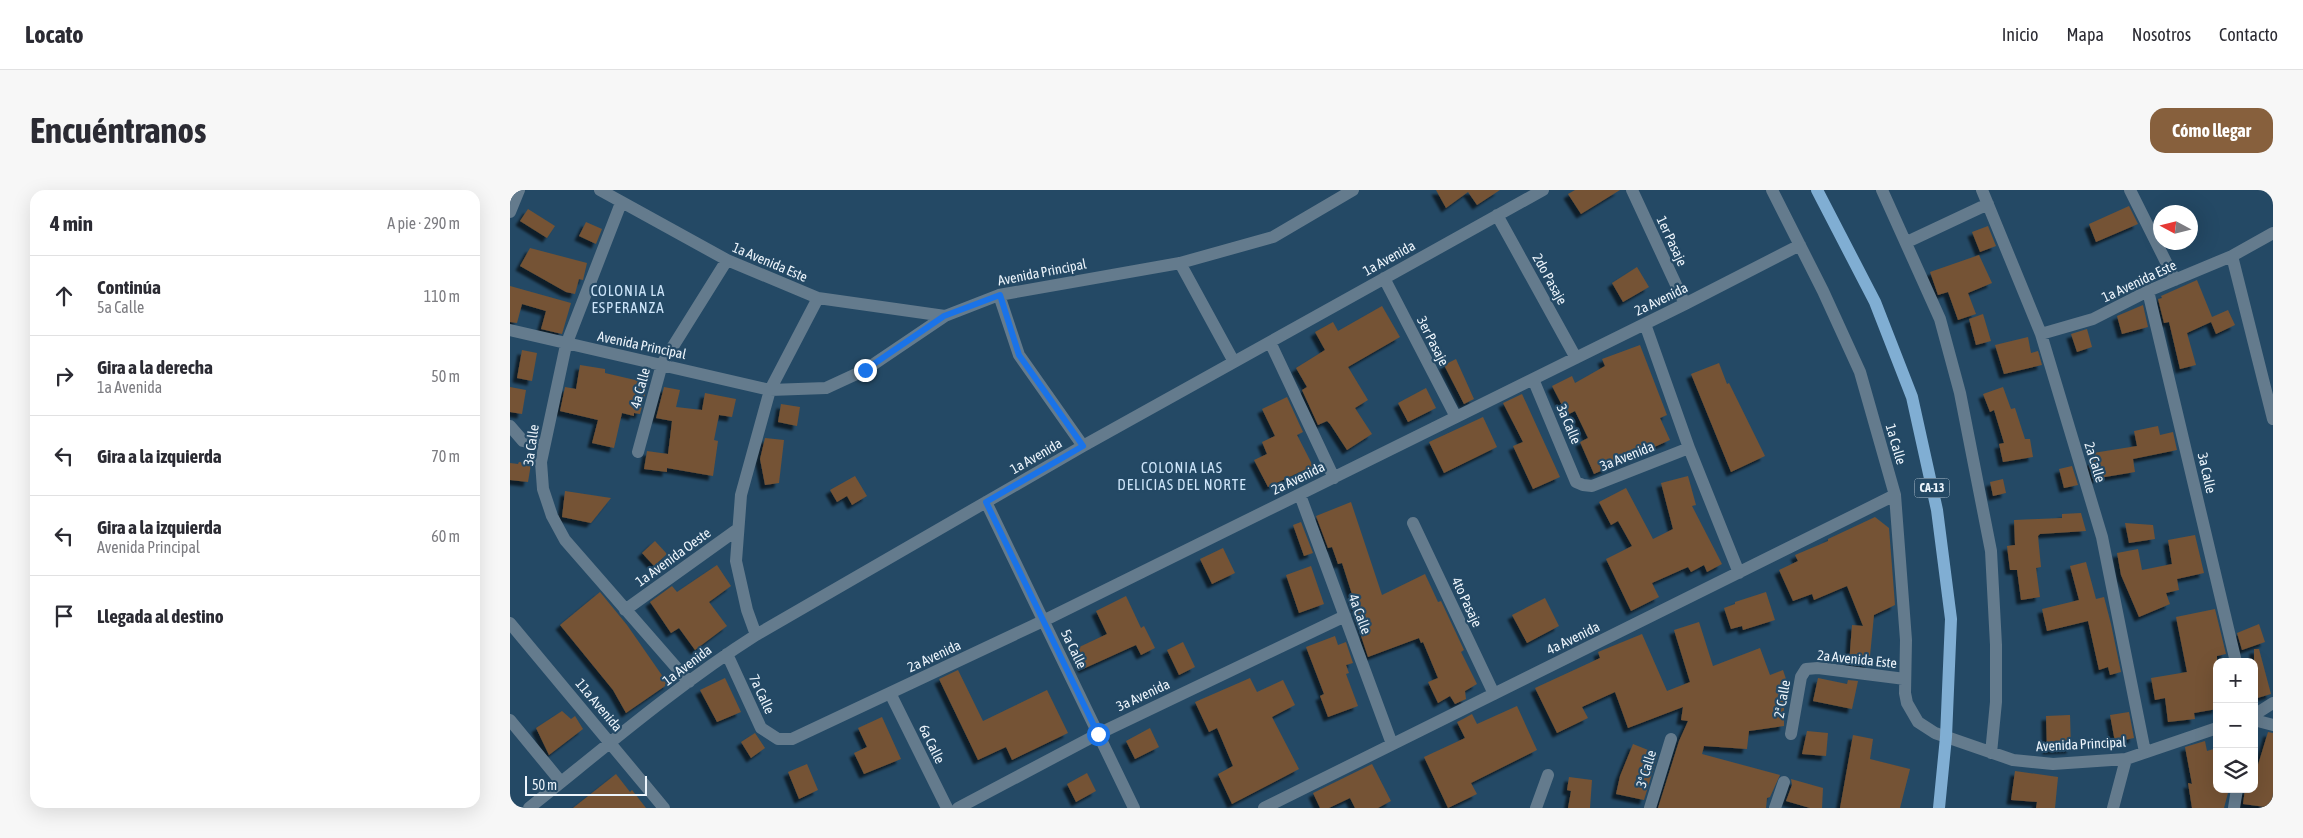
<!DOCTYPE html>
<html lang="es">
<meta charset="utf-8">
<style>
body{margin:0;font-family:"Asap Condensed",sans-serif;background:#f7f7f7;color:#2b2b33}
.controls{position:absolute;right:15px;bottom:15px;display:grid;overflow:hidden;border-radius:10px;box-shadow:0 5px 20px #0002}
.controls button{width:45px;height:45px;display:grid;place-items:center;padding:0;border:0;border-bottom:1px solid #e1e1e2;background:#fff;color:#2b2b33;font:25px sans-serif}
.compass{position:absolute;left:1643px;top:15px;width:45px;height:45px;border-radius:50%;background:#fff;box-shadow:0 5px 20px #0002;rotate:277deg}
.scale{position:absolute;left:15px;bottom:12px;width:122px;box-sizing:border-box;padding-left:5px;border:2px solid #ecf4fb;border-top:0;font-size:14px;line-height:18px;white-space:nowrap;color:#ecf4fb;-webkit-text-stroke:4px #244965;paint-order:stroke}
.stop{position:absolute;width:15px;height:15px;margin:-11px;border:4px solid #1a73e8;border-radius:50%;background:#fff}
.stop.end{background:#1a73e8;border-color:#fff;box-shadow:0 1px 5px #0008}
.list{margin:0;padding:0;list-style:none}
h2{display:flex;justify-content:space-between;align-items:center;height:65px;margin:0;padding:0 20px;font-size:21px}
h2 small{font-size:16px;font-weight:400;color:#7c7c81}
.list li{display:grid;grid-template-columns:32px 1fr auto;gap:15px;align-items:center;box-sizing:border-box;height:80px;padding:0 20px;border-top:1px solid #e1e1e2}
.list b{display:block;font-size:19px;white-space:nowrap}
.list p{margin:0;font-size:16px;white-space:nowrap;color:#7c7c81}
.list em{font-size:16px;font-style:normal;color:#7c7c81}
.icon{flex:none;width:28px;height:28px;fill:none;stroke:currentColor;stroke-width:2;stroke-linecap:round;stroke-linejoin:round}
.map{position:relative;flex:none;width:1763px;height:618px;overflow:hidden;border-radius:15px}
header{display:flex;align-items:center;gap:30px;box-sizing:border-box;height:70px;padding:0 25px;background:#fff;border-bottom:1px solid #e1e1e2}
header strong{font-size:24px}
nav{display:flex;gap:28px;margin-inline-start:auto;font-size:18px}
.intro{display:flex;align-items:center;justify-content:space-between;box-sizing:border-box;height:120px;padding:0 30px}
h1{margin:0;font-size:35px}
.button{padding:12px 22px;border-radius:15px;background:#87603d;color:#fff;font-size:18px;font-weight:700}
main{display:flex;gap:30px;padding:0 30px}
aside{flex:1;background:#fff;border-radius:15px;box-shadow:0 5px 20px #0002}
.map>svg:first-child{display:block}
.building{fill:#755334;filter:url(#shadow)}
.lines{fill:none;stroke-linecap:round;stroke-linejoin:round}
.minor{stroke:#647b8d;stroke-width:12}
.major{stroke:#80aed3;stroke-width:12}
.route{stroke:#1a73e8;stroke-width:6}
.labels{text-anchor:middle;stroke-width:4.5;stroke-linejoin:round;paint-order:stroke}
.shield{fill:#244965;stroke:#b0c1ce;stroke-width:1}
.shield-label{font-size:12px;font-weight:bold;fill:#ecf4fb}
.street-label{font-size:14px;fill:#ecf4fb;stroke:#244965}
.neighbourhood-label{font-size:15px;letter-spacing:1px;fill:#cce4f9;stroke:#244965}
</style>
<header>
<strong>Locato</strong>
<nav><a>Inicio</a><a>Mapa</a><a>Nosotros</a><a>Contacto</a></nav>
</header>
<div class="intro"><h1>Encuéntranos</h1><a class="button">Cómo llegar</a></div>
<main>
<aside>
<h2>4 min<small>A pie · 290 m</small></h2>
<ul class="list">
<li><svg class="icon" aria-label="ahead" viewBox="0 0 24 24"><path d="M12 20V5M6 11l6-6 6 6"/></svg><div><b>Continúa</b><p>5a Calle</p></div><em>110 m</em></li>
<li><svg class="icon" aria-label="right" viewBox="0 0 24 24"><path d="M7 20v-9h11M14 6l5 5-5 5"/></svg><div><b>Gira a la derecha</b><p>1a Avenida</p></div><em>50 m</em></li>
<li><svg class="icon" aria-label="left" viewBox="0 0 24 24"><path d="M17 20v-9H6M10 6l-5 5 5 5"/></svg><div><b>Gira a la izquierda</b></div><em>70 m</em></li>
<li><svg class="icon" aria-label="left" viewBox="0 0 24 24"><path d="M17 20v-9H6M10 6l-5 5 5 5"/></svg><div><b>Gira a la izquierda</b><p>Avenida Principal</p></div><em>60 m</em></li>
<li><svg class="icon" aria-label="arrive" viewBox="0 0 24 24"><path d="M6 21V4h12l-3 4 3 4H6"/></svg><div><b>Llegada al destino</b></div></li>
</ul>
</aside>
<div class="map">
<svg width="1763" height="618" viewBox="0 0 1763 618">
<defs>
<filter id="shadow"><feDropShadow dx="-4.5" dy="4.5" stdDeviation="1" flood-color="#0009"/></filter>
</defs>
<rect width="100%" height="100%" fill="#244965"/>
<!-- building -->
<path class="building" d="M 926,0 L 990,0 L 967,15 L 958,2 L 936,18 Z
M 1065,0 L 1110,0 L 1071,24 L 1058,4 Z
M 1619,16 L 1628,34 L 1586,52 L 1579,34 Z
M 18,19 L 45,36 L 37,48 L 10,31 Z
M 76,32 L 92,39 L 86,54 L 69,46 Z
M 1478,36 L 1486,56 L 1470,62 L 1462,42 Z
M 20,58 L 77,73 L 73,90 L 69,89 L 65,104 L 56,102 L 10,76 Z
M 1469,65 L 1482,93 L 1458,103 L 1466,124 L 1448,130 L 1438,102 L 1428,105 L 1420,82 Z
M 1127,77 L 1139,97 L 1113,112 L 1102,93 Z
M 1687,90 L 1702,127 L 1718,120 L 1725,135 L 1706,144 L 1701,132 L 1677,143 L 1686,175 L 1670,179 L 1659,132 L 1654,133 L 1648,109 L 1652,108 L 1651,106 Z
M 0,96 L 61,113 L 52,144 L 31,139 L 36,121 L 12,114 L 7,133 L 0,132 Z
M 1633,115 L 1638,137 L 1612,144 L 1607,126 Z
M 872,116 L 890,147 L 838,177 L 858,210 L 845,218 L 862,244 L 837,260 L 820,234 L 817,231 L 808,235 L 792,200 L 797,197 L 786,178 L 815,160 L 805,142 L 823,132 L 828,141 Z
M 1473,124 L 1481,151 L 1466,155 L 1459,129 Z
M 1577,139 L 1582,157 L 1567,162 L 1561,144 Z
M 1518,147 L 1521,163 L 1528,161 L 1532,175 L 1494,184 L 1485,155 Z
M 1130,155 L 1157,225 L 1150,228 L 1160,250 L 1084,284 L 1070,252 L 1078,248 L 1065,221 L 1057,225 L 1042,196 L 1062,186 L 1065,193 L 1095,176 L 1092,169 Z
M 12,160 L 27,163 L 22,191 L 7,188 Z
M 946,169 L 964,209 L 954,214 L 934,175 Z
M 1209,173 L 1217,194 L 1219,193 L 1255,266 L 1221,282 L 1181,184 Z
M 70,175 L 95,179 L 95,183 L 138,193 L 130,224 L 124,223 L 124,226 L 112,223 L 104,258 L 82,253 L 88,230 L 50,221 L 55,197 L 66,199 Z
M 0,197 L 16,200 L 12,224 L 0,222 Z
M 154,197 L 170,200 L 166,217 L 192,220 L 195,203 L 226,209 L 222,227 L 209,225 L 204,250 L 208,251 L 203,286 L 157,278 L 157,282 L 134,279 L 137,261 L 158,264 L 162,231 L 146,228 Z
M 1493,197 L 1501,219 L 1505,218 L 1515,249 L 1520,249 L 1523,267 L 1493,272 L 1489,254 L 1494,253 L 1484,220 L 1480,222 L 1473,204 Z
M 916,198 L 926,218 L 898,232 L 888,213 Z
M 1012,204 L 1050,287 L 1023,299 L 1003,256 L 1013,252 L 993,213 Z
M 777,207 L 793,242 L 787,245 L 803,276 L 758,297 L 744,270 L 757,264 L 752,252 L 765,246 L 752,219 Z
M 271,214 L 290,217 L 287,236 L 268,232 Z
M 973,227 L 987,257 L 934,283 L 919,252 Z
M 1648,236 L 1650,245 L 1663,242 L 1667,260 L 1623,269 L 1625,282 L 1583,289 L 1578,272 L 1584,271 L 1583,263 L 1627,256 L 1624,241 Z
M 255,248 L 274,250 L 269,293 L 255,295 L 250,269 Z
M 9,272 L 21,274 L 18,292 L 0,290 L 0,273 L 8,274 Z
M 1562,276 L 1568,295 L 1554,298 L 1549,279 Z
M 345,286 L 357,306 L 342,315 L 337,306 L 327,312 L 320,300 Z
M 1178,286 L 1186,315 L 1182,316 L 1212,374 L 1197,382 L 1194,375 L 1181,382 L 1178,377 L 1142,393 L 1149,407 L 1121,421 L 1096,369 L 1122,356 L 1108,331 L 1101,335 L 1089,312 L 1116,298 L 1143,349 L 1163,339 L 1151,293 Z
M 1493,289 L 1496,303 L 1483,306 L 1480,292 Z
M 55,301 L 101,308 L 81,333 L 52,327 Z
M 841,312 L 872,405 L 915,384 L 928,412 L 931,411 L 954,460 L 951,462 L 967,494 L 955,501 L 956,509 L 945,514 L 940,506 L 928,513 L 918,492 L 928,488 L 913,452 L 911,453 L 909,448 L 858,467 L 851,446 L 855,445 L 832,373 L 828,374 L 822,357 L 818,358 L 806,326 Z
M 1571,323 L 1576,341 L 1530,344 L 1528,346 L 1531,377 L 1526,378 L 1530,407 L 1511,410 L 1507,380 L 1500,380 L 1497,356 L 1505,355 L 1504,330 L 1552,328 L 1552,324 Z
M 1365,327 L 1379,338 L 1385,415 L 1364,425 L 1359,476 L 1339,474 L 1342,435 L 1353,436 L 1337,396 L 1304,410 L 1302,404 L 1283,411 L 1269,380 L 1288,371 L 1285,365 L 1318,351 L 1318,349 Z
M 791,332 L 803,363 L 794,366 L 783,335 Z
M 1615,333 L 1643,335 L 1645,349 L 1619,353 Z
M 1685,345 L 1694,383 L 1667,389 L 1669,400 L 1656,403 L 1660,414 L 1629,427 L 1611,385 L 1607,363 L 1628,359 L 1632,380 L 1662,374 L 1658,350 Z
M 145,351 L 157,364 L 144,376 L 132,363 Z
M 713,358 L 725,383 L 702,394 L 690,369 Z
M 1576,372 L 1586,409 L 1594,407 L 1601,434 L 1611,482 L 1600,485 L 1598,477 L 1589,480 L 1578,431 L 1537,441 L 1532,419 L 1569,410 L 1560,376 Z
M 207,375 L 221,396 L 199,412 L 217,436 L 185,460 L 169,438 L 161,443 L 140,412 L 162,396 L 167,402 Z
M 801,376 L 814,414 L 789,423 L 776,385 Z
M 90,402 L 117,435 L 158,494 L 116,523 L 103,500 L 50,435 Z
M 1256,402 L 1265,430 L 1233,440 L 1232,436 L 1221,439 L 1214,418 L 1225,414 L 1225,412 Z
M 616,406 L 631,438 L 634,436 L 645,458 L 631,465 L 626,455 L 573,479 L 565,459 L 597,444 L 586,421 Z
M 1035,408 L 1049,436 L 1017,453 L 1002,425 Z
M 1705,419 L 1716,464 L 1707,466 L 1707,519 L 1684,523 L 1685,529 L 1658,532 L 1655,508 L 1645,510 L 1641,488 L 1677,482 L 1666,427 Z
M 1189,432 L 1203,476 L 1250,458 L 1260,485 L 1273,480 L 1280,501 L 1274,506 L 1274,536 L 1239,541 L 1237,559 L 1194,556 L 1192,564 L 1270,585 L 1260,607 L 1257,608 L 1256,618 L 1148,618 L 1169,551 L 1178,531 L 1171,530 L 1173,517 L 1118,538 L 1105,502 L 1072,517 L 1078,528 L 1047,543 L 1025,498 L 1090,468 L 1088,462 L 1132,444 L 1157,501 L 1180,492 L 1164,440 Z
M 1749,434 L 1755,452 L 1732,460 L 1727,443 Z
M 825,446 L 828,455 L 836,452 L 843,473 L 836,475 L 839,483 L 836,484 L 848,516 L 818,527 L 810,506 L 814,504 L 796,457 Z
M 673,452 L 685,477 L 669,485 L 657,460 Z
M 1744,459 L 1749,459 L 1761,504 L 1744,509 Z
M 448,480 L 473,531 L 537,500 L 558,543 L 502,570 L 496,557 L 468,570 L 429,489 Z
M 215,488 L 231,522 L 207,532 L 190,500 Z
M 740,488 L 747,502 L 773,490 L 785,515 L 762,527 L 789,579 L 722,614 L 708,584 L 723,576 L 707,538 L 699,542 L 685,512 Z
M 1308,488 L 1337,494 L 1338,490 L 1348,491 L 1342,519 L 1303,511 Z
M 1007,516 L 1027,560 L 961,593 L 967,604 L 938,618 L 914,567 L 955,548 L 947,532 L 953,529 L 962,524 L 967,534 Z
M 52,521 L 61,529 L 65,526 L 73,539 L 39,565 L 26,538 Z
M 1619,522 L 1624,548 L 1605,552 L 1600,525 Z
M 1560,525 L 1561,559 L 1537,560 L 1536,526 Z
M 372,527 L 391,569 L 354,584 L 344,563 L 357,557 L 348,538 Z
M 640,538 L 649,557 L 625,569 L 616,551 Z
M 1297,541 L 1318,543 L 1316,566 L 1292,564 Z
M 1758,542 L 1763,543 L 1763,618 L 1733,614 L 1735,599 L 1744,599 L 1744,588 Z
M 245,543 L 255,558 L 241,568 L 231,552 Z
M 1343,545 L 1363,549 L 1360,569 L 1400,579 L 1390,618 L 1330,618 Z
M 1695,551 L 1697,561 L 1707,558 L 1707,599 L 1719,599 L 1714,618 L 1682,618 L 1678,593 L 1682,594 L 1675,557 Z
M 1123,554 L 1148,564 L 1134,610 L 1106,604 L 1110,586 Z
M 297,574 L 308,600 L 289,609 L 278,582 Z
M 862,574 L 881,611 L 868,618 L 845,618 L 840,608 L 819,618 L 810,618 L 803,603 Z
M 1505,581 L 1548,587 L 1545,618 L 1526,618 L 1527,612 L 1501,610 Z
M 577,583 L 586,601 L 566,612 L 557,594 Z
M 106,584 L 120,602 L 122,600 L 136,618 L 63,618 Z
M 1059,587 L 1082,590 L 1080,618 L 1058,618 L 1061,601 L 1057,600 Z
M 1281,589 L 1313,598 L 1312,618 L 1300,618 L 1276,611 L 1282,595 Z"/>
<g class="lines">
<!-- minor -->
<path class="minor" d="M 90,0 L 217,70 L 308,108 L 435,126
M 1122,0 L 1175,114
M 1262,0 L 1313,101 L 1350,182 L 1385,305 L 1396,450 L 1395,503 L 1397,513 L 1408,532 L 1425,543 L 1503,570 L 1543,574 L 1616,569 L 1707,538
M 1372,0 L 1430,129 L 1450,203 L 1481,361 L 1486,455 L 1486,512 L 1481,563
M 1472,0 L 1531,144 L 1592,347 L 1635,562
M 1620,0 L 1665,90
M 111,13 L 56,155 L 31,272 L 33,299 L 42,326 L 55,350 L 179,492
M 0,22 L 9,0
M 987,25 L 1066,168
M 1397,52 L 1478,14
M 1722,66 L 1763,229
M 670,73 L 724,172
M 874,88 L 946,227
M 1638,101 L 1726,472
M 489,105 L 509,165 L 573,256
M 1135,134 L 1179,258 L 1229,383
M 0,140 L 260,200 L 316,198 L 355,180 L 435,126 L 489,105 L 670,73 L 763,47 L 843,0
M 1531,144 L 1583,129 L 1638,101 L 1722,66 L 1763,43
M 760,152 L 824,288
M 1023,189 L 1066,292 L 1073,295 L 1082,296 L 1179,258
M 0,236 L 13,251 L 34,256
M 128,262 L 152,174 L 217,70
M 790,305 L 882,554
M 476,312 L 624,618
M 903,333 L 984,504
M 115,420 L 228,339
M 0,433 L 154,618
M 246,445 L 237,420 L 226,371 L 231,305 L 260,200 L 308,108
M 217,464 L 251,538 L 268,549 L 282,549 L 533,431 L 1175,114 L 1290,55
M 380,503 L 437,618
M 1744,525 L 1763,513
M 0,530 L 51,592
M 1744,530 L 1763,535
M 1281,544 L 1291,487 L 1296,479 L 1308,478 L 1395,489
M 19,618 C 93,559 166,496 246,445 L 573,256 L 1033,0
M 448,618 L 588,544 L 835,426
M 754,618 L 1385,305
M 1026,618 L 1038,585
M 1140,618 L 1161,549
M 1265,618 L 1274,592
M 1603,618 L 1616,569
M 1724,618 L 1727,599"/>
<!-- major -->
<path class="major" d="M 1307,0 L 1365,112 L 1402,207 L 1427,320 L 1441,429 L 1436,547 L 1429,618"/>
</g>
<g class="lines">
<!-- route -->
<path class="route" d="M 355,180 L 434,126 L 490,105 L 509,165 L 573,256 L 476,312 L 588,544"/>
</g>
<g class="labels">
<!-- shield labels -->
<rect class="shield" x="1404.5" y="288.5" width="35" height="19" rx="4"/>
<g class="shield-label">
<text x="1422" y="302">CA-13</text>
</g>
<!-- street labels -->
<g class="street-label">
<text transform="translate(1162 51) rotate(65)" y="5">1er Pasaje</text>
<text transform="translate(879 68) rotate(-29)" y="5">1a Avenida</text>
<text transform="translate(260 72) rotate(23)" y="5">1a Avenida Este</text>
<text transform="translate(532 82) rotate(-11)" y="5">Avenida Principal</text>
<text transform="translate(1040 89) rotate(61)" y="5">2do Pasaje</text>
<text transform="translate(1629 91) rotate(-25)" y="5">1a Avenida Este</text>
<text transform="translate(1151 109) rotate(-26)" y="5">2a Avenida</text>
<text transform="translate(923 151) rotate(63)" y="5">3er Pasaje</text>
<text transform="translate(132 155) rotate(12)" y="5">Avenida Principal</text>
<text transform="translate(130 198) rotate(-75)" y="5">4a Calle</text>
<text transform="translate(1059 234) rotate(67)" y="5">3a Calle</text>
<text transform="translate(1386 254) rotate(74)" y="5">1a Calle</text>
<text transform="translate(21 255) rotate(-82)" y="5">3a Calle</text>
<text transform="translate(526 266) rotate(-30)" y="5">1a Avenida</text>
<text transform="translate(1117 266) rotate(-22)" y="5">3a Avenida</text>
<text transform="translate(1585 272) rotate(73)" y="5">2a Calle</text>
<text transform="translate(1697 283) rotate(77)" y="5">3a Calle</text>
<text transform="translate(788 288) rotate(-26)" y="5">2a Avenida</text>
<text transform="translate(163 367) rotate(-36)" y="5">1a Avenida Oeste</text>
<text transform="translate(957 412) rotate(65)" y="5">4to Pasaje</text>
<text transform="translate(850 424) rotate(70)" y="5">4a Calle</text>
<text transform="translate(1063 448) rotate(-26)" y="5">4a Avenida</text>
<text transform="translate(564 459) rotate(64)" y="5">5a Calle</text>
<text transform="translate(424 466) rotate(-25)" y="5">2a Avenida</text>
<text transform="translate(1347 469) rotate(6)" y="5">2a Avenida Este</text>
<text transform="translate(177 475) rotate(-37)" y="5">1a Avenida</text>
<text transform="translate(252 504) rotate(65)" y="5">7a Calle</text>
<text transform="translate(633 505) rotate(-25)" y="5">3a Avenida</text>
<text transform="translate(1272 509) rotate(-80)" y="5">2ª Calle</text>
<text transform="translate(89 515) rotate(50)" y="5">11a Avenida</text>
<text transform="translate(422 554) rotate(64)" y="5">6a Calle</text>
<text transform="translate(1571 554) rotate(-3)" y="5">Avenida Principal</text>
<text transform="translate(1136 579) rotate(-73)" y="5">3ª Calle</text>
</g>
<!-- neighbourhood labels -->
<g class="neighbourhood-label">
<text x="118" y="106">COLONIA LA<tspan x="118" dy="17">ESPERANZA</tspan></text>
<text x="672" y="283">COLONIA LAS<tspan x="672" dy="17">DELICIAS DEL NORTE</tspan></text>
</g>
</g>
</svg>
<div class="controls">
<button>+</button>
<button>−</button>
<button><svg class="icon" aria-label="layers" viewBox="0 0 24 24"><path d="M12 4l9 5-9 5-9-5zM3 14l9 5 9-5"/></svg></button>
</div>
<svg class="compass" viewBox="-18 -18 36 36"><path d="M0-13l5 13h-10z" fill="#e53935"/><path d="M0 13l5-13h-10z" fill="#7c7c81"/></svg>
<div class="scale">50 m</div>
<div class="stop" style="left:588px;top:544px"></div>
<div class="stop end" style="left:355px;top:180px"></div>
</div>
</main>
